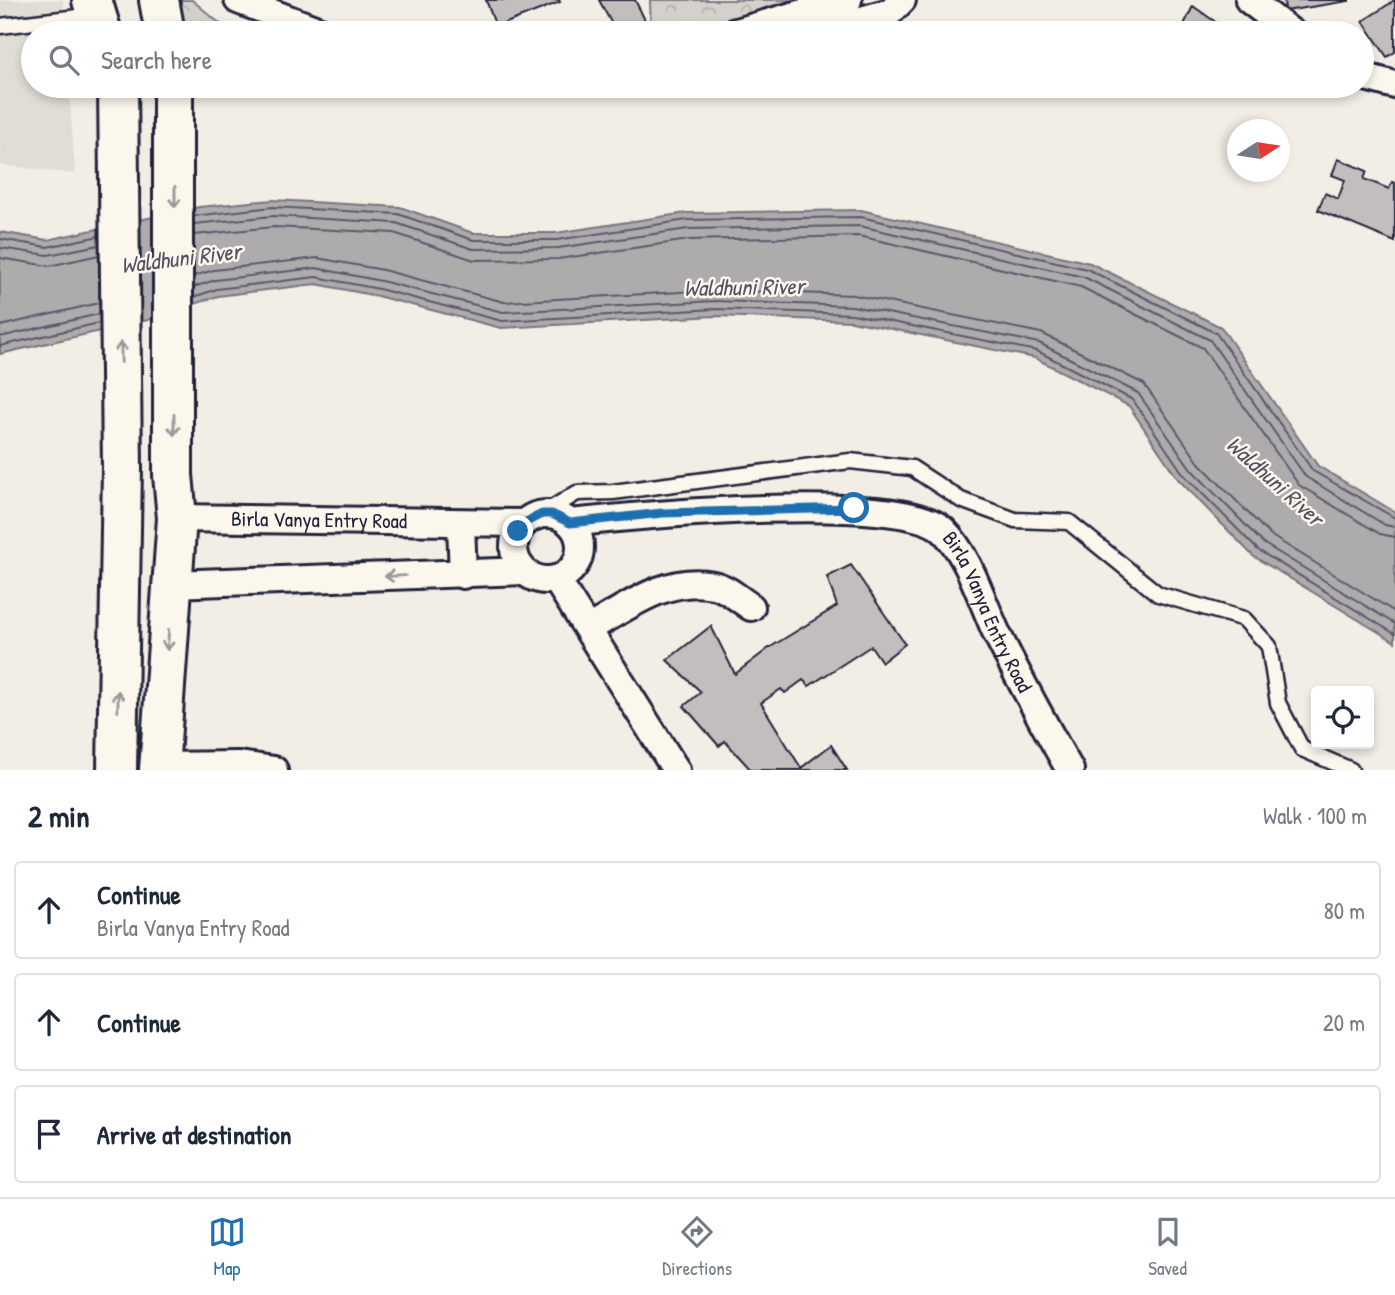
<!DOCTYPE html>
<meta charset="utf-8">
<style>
body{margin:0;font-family:"Patrick Hand",sans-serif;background:#f2f2f3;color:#1f2937}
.controls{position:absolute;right:21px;bottom:21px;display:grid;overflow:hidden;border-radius:7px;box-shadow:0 4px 10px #0003}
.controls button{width:63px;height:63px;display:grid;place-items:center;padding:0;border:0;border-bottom:2px solid #e0e1e3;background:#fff;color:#1f2937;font:35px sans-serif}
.compass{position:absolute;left:1227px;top:119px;width:63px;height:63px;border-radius:50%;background:#fff;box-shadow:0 4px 10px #0003;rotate:78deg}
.stop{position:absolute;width:21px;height:21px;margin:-16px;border:5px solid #1f6fb2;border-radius:50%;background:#fff}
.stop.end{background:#1f6fb2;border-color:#fff;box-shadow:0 2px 7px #0008}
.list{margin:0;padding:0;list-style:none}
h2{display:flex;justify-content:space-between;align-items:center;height:91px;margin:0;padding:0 28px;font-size:30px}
h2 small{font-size:23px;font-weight:400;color:#747a83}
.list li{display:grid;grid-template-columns:46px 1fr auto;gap:21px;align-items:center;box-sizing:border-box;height:98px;margin:0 14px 14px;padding:0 14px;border:2px solid #e0e1e3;border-radius:7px}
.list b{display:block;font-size:26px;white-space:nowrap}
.list p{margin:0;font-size:23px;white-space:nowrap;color:#747a83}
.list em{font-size:23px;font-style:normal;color:#747a83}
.icon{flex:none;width:38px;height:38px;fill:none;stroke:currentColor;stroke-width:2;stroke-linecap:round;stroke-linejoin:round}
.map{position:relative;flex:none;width:1395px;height:770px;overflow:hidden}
.search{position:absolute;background:#fff;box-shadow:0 4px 10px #0003;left:21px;right:21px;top:21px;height:77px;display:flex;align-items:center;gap:18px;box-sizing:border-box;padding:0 24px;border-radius:38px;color:#747a83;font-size:26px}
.sheet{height:427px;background:#fff}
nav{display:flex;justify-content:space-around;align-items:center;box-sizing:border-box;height:98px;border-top:2px solid #e0e1e3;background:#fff;font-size:19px;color:#747a83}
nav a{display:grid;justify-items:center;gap:4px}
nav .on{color:#1f6fb2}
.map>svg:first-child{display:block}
.built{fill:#e0dcd6}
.forest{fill:url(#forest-crowns);stroke:#7b7a84;stroke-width:2}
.water{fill:#aeabad;stroke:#76747f;stroke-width:2}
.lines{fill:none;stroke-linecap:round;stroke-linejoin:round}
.shore{stroke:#5a5969;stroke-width:2}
.building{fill:#c2bebe;stroke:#22223b;stroke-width:2}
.service-casing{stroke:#22223b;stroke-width:19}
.minor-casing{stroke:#22223b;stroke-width:32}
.trunk-casing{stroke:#22223b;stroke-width:44}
.service{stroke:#fbf7ec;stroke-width:14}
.minor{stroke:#fbf7ec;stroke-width:26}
.trunk{stroke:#fbf7ec;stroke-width:38}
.oneway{stroke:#99979c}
.route{stroke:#1f6fb2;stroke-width:9}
.labels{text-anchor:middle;stroke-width:5;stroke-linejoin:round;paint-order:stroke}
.street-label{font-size:21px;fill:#22223b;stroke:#fbf7ec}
.water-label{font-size:23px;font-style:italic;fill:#535263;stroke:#fbf7ec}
</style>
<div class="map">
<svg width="1395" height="770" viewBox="0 0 1395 770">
<defs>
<pattern id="forest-crowns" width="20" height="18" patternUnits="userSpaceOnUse" patternTransform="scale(1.75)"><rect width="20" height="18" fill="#d4d1cc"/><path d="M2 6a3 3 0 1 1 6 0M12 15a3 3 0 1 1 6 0" fill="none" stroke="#b6b3b0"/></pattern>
</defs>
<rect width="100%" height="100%" fill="#f2eee5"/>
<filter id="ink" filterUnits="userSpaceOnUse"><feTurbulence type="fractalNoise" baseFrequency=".0143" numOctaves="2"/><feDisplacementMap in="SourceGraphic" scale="14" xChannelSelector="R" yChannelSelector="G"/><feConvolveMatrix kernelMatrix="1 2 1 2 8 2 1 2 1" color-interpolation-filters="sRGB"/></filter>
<g filter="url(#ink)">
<!-- built -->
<path class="built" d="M 0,0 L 63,0 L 66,33 L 33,33 L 33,86 L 69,86 L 75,174 L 0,165 Z"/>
<!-- forest -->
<path class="forest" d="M 162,0 L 192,0 L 231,33 L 161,33 Z
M 650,0 L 816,0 L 780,12 L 665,33 L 651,33 Z"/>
<!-- water -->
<path class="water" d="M 273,200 L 400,207 L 473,233 L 556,233 L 686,213 L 861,210 L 1090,263 L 1221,327 L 1318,466 L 1395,512 L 1395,642 L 1253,556 L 1178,479 L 1129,406 L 1035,358 L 852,321 L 716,316 L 501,328 L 377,296 L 316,284 L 218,296 L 148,320 L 0,354 L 0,232 L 47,240 L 199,207 Z"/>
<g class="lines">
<!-- shore -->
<path class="shore" d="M 194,216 L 273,207 L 398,214 L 473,240 L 557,240 L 687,220 L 861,217 L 1087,269 L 1216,333 L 1313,471 L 1395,518
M 194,224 L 273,216 L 396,223 L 473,249 L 558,248 L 688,229 L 860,226 L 1084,277 L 1210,340 L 1306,477 L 1385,525 L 1395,527
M 194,235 L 274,227 L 394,233 L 474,260 L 558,259 L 689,240 L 859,236 L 1081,287 L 1203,348 L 1299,485 L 1380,534 L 1395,537
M 0,239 L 47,247 L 99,236
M 0,248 L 48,255 L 99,245
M 0,258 L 49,266 L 99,255
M 194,276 L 214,270 L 317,258 L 383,270 L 504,302 L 716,290 L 854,295 L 1041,333 L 1144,384 L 1199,463 L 1270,535 L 1395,612
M 194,287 L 215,280 L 316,268 L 381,281 L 503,312 L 716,301 L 852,306 L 1039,343 L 1138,393 L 1191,469 L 1263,543 L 1395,624
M 194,297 L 217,289 L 316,277 L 379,289 L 502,321 L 716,309 L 852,314 L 1037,351 L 1133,400 L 1184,475 L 1258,550 L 1395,634
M 0,326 L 99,303
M 0,337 L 99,314
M 0,346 L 99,323"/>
</g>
<!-- building -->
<path class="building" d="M 486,0 L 559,0 L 560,2 L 496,27 Z
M 599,0 L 635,0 L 646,22 L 625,33 L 620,28 L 615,30 Z
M 1284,0 L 1349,0 L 1349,1 L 1285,11 Z
M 1395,0 L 1395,52 L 1387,57 L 1363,21 Z
M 1193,6 L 1231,33 L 1180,33 Z
M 1338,159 L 1367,171 L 1364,179 L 1389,189 L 1392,182 L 1395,183 L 1395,242 L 1318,210 L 1325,193 L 1338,199 L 1345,180 L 1332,175 Z
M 851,565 L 905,644 L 882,662 L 871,646 L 809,686 L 803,680 L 785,693 L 781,689 L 761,703 L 801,768 L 831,745 L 847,770 L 751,770 L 725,741 L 719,746 L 684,706 L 701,692 L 667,660 L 711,626 L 735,674 L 769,648 L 837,606 L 827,577 Z"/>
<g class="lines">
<!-- service casing -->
<g class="service-casing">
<path id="service" d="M 0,26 L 96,15
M 542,514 L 577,493 L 613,492 L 850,461 L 912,468 L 961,500 L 1015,520 L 1069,522 L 1158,594 L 1244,619 L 1269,646 L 1278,703 L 1302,749 L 1351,770"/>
</g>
<!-- minor casing -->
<g class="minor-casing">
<g id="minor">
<path d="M 238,0 L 325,33"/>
<path d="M 1249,0 L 1292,33"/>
<path d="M 733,33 L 848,0"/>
<path d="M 814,33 L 890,12 L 902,0"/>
<path d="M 1362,76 L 1395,85"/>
<circle cx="547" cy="547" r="33"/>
<path id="s1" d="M 177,518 L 524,523"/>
<path id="s2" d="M 570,523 C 634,516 902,490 943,530 C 969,555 982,602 997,634 C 1020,680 1044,725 1070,770"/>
<path d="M 461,524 L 463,575"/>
<path d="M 556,579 L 676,770"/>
<path d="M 172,584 L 524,571"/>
<path d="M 588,629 C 626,608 667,575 713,585 C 726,587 740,600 751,607"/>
<path d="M 160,766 L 239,765 L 274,770"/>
</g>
</g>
<!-- trunk casing -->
<g class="trunk-casing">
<path id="trunk" d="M 92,0 L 102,33
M 159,0 L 165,33
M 117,770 L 122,469 L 118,86
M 159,770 L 177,518 L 173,475 L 173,86"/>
</g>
<!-- service -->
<use href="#service" class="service"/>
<!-- minor -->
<use href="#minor" class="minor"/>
<!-- trunk -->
<use href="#trunk" class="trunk"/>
</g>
<!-- one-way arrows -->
<defs><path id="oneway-shaft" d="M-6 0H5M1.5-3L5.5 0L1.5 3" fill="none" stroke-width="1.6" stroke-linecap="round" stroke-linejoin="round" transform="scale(1.75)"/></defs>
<g class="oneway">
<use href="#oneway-shaft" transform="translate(175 197) rotate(90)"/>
<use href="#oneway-shaft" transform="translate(121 352) rotate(-91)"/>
<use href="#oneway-shaft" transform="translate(174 425) rotate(90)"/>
<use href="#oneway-shaft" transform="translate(395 576) rotate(178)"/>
<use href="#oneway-shaft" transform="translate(168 640) rotate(94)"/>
<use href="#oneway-shaft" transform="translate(118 701) rotate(-89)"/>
</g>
</g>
<g class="lines" filter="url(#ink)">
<!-- route -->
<path class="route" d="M 518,531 L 524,523 L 542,514 L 552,514 L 570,523 L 662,513 L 854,508"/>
</g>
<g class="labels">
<!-- street labels -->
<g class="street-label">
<text dy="7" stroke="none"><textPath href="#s1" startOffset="142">Birla Vanya Entry Road</textPath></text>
<text dy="7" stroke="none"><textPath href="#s2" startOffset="471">Birla Vanya Entry Road</textPath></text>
</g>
<!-- water labels -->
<g class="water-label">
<text transform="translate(181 258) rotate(-7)" y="8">Waldhuni River</text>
<text transform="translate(744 287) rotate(-1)" y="8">Waldhuni River</text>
<text transform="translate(1275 481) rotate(42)" y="8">Waldhuni River</text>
</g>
</g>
</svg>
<div class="controls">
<button><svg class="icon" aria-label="locate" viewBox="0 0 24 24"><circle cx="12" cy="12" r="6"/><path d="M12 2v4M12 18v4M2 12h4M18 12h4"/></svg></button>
</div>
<svg class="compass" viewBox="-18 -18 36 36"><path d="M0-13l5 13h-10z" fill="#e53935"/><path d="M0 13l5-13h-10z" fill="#747a83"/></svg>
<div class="stop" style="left:854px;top:508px"></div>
<div class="stop end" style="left:518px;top:531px"></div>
<div class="search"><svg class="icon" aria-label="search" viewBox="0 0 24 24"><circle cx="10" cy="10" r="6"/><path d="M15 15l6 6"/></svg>Search here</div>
</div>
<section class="sheet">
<h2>2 min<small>Walk · 100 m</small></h2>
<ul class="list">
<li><svg class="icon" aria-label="ahead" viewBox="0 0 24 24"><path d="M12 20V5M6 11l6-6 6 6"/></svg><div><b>Continue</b><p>Birla Vanya Entry Road</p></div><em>80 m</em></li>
<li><svg class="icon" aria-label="ahead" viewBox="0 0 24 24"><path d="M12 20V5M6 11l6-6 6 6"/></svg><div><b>Continue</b></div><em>20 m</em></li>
<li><svg class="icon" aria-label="arrive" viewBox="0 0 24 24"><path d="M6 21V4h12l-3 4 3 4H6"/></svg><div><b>Arrive at destination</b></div></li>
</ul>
</section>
<nav>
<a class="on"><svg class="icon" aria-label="map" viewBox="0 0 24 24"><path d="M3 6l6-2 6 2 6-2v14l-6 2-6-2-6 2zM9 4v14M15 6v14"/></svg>Map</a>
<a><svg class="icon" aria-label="directions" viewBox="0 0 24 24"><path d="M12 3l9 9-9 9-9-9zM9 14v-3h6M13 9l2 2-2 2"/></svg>Directions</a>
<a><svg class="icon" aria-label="saved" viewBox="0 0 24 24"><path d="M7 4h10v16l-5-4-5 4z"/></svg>Saved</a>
</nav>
